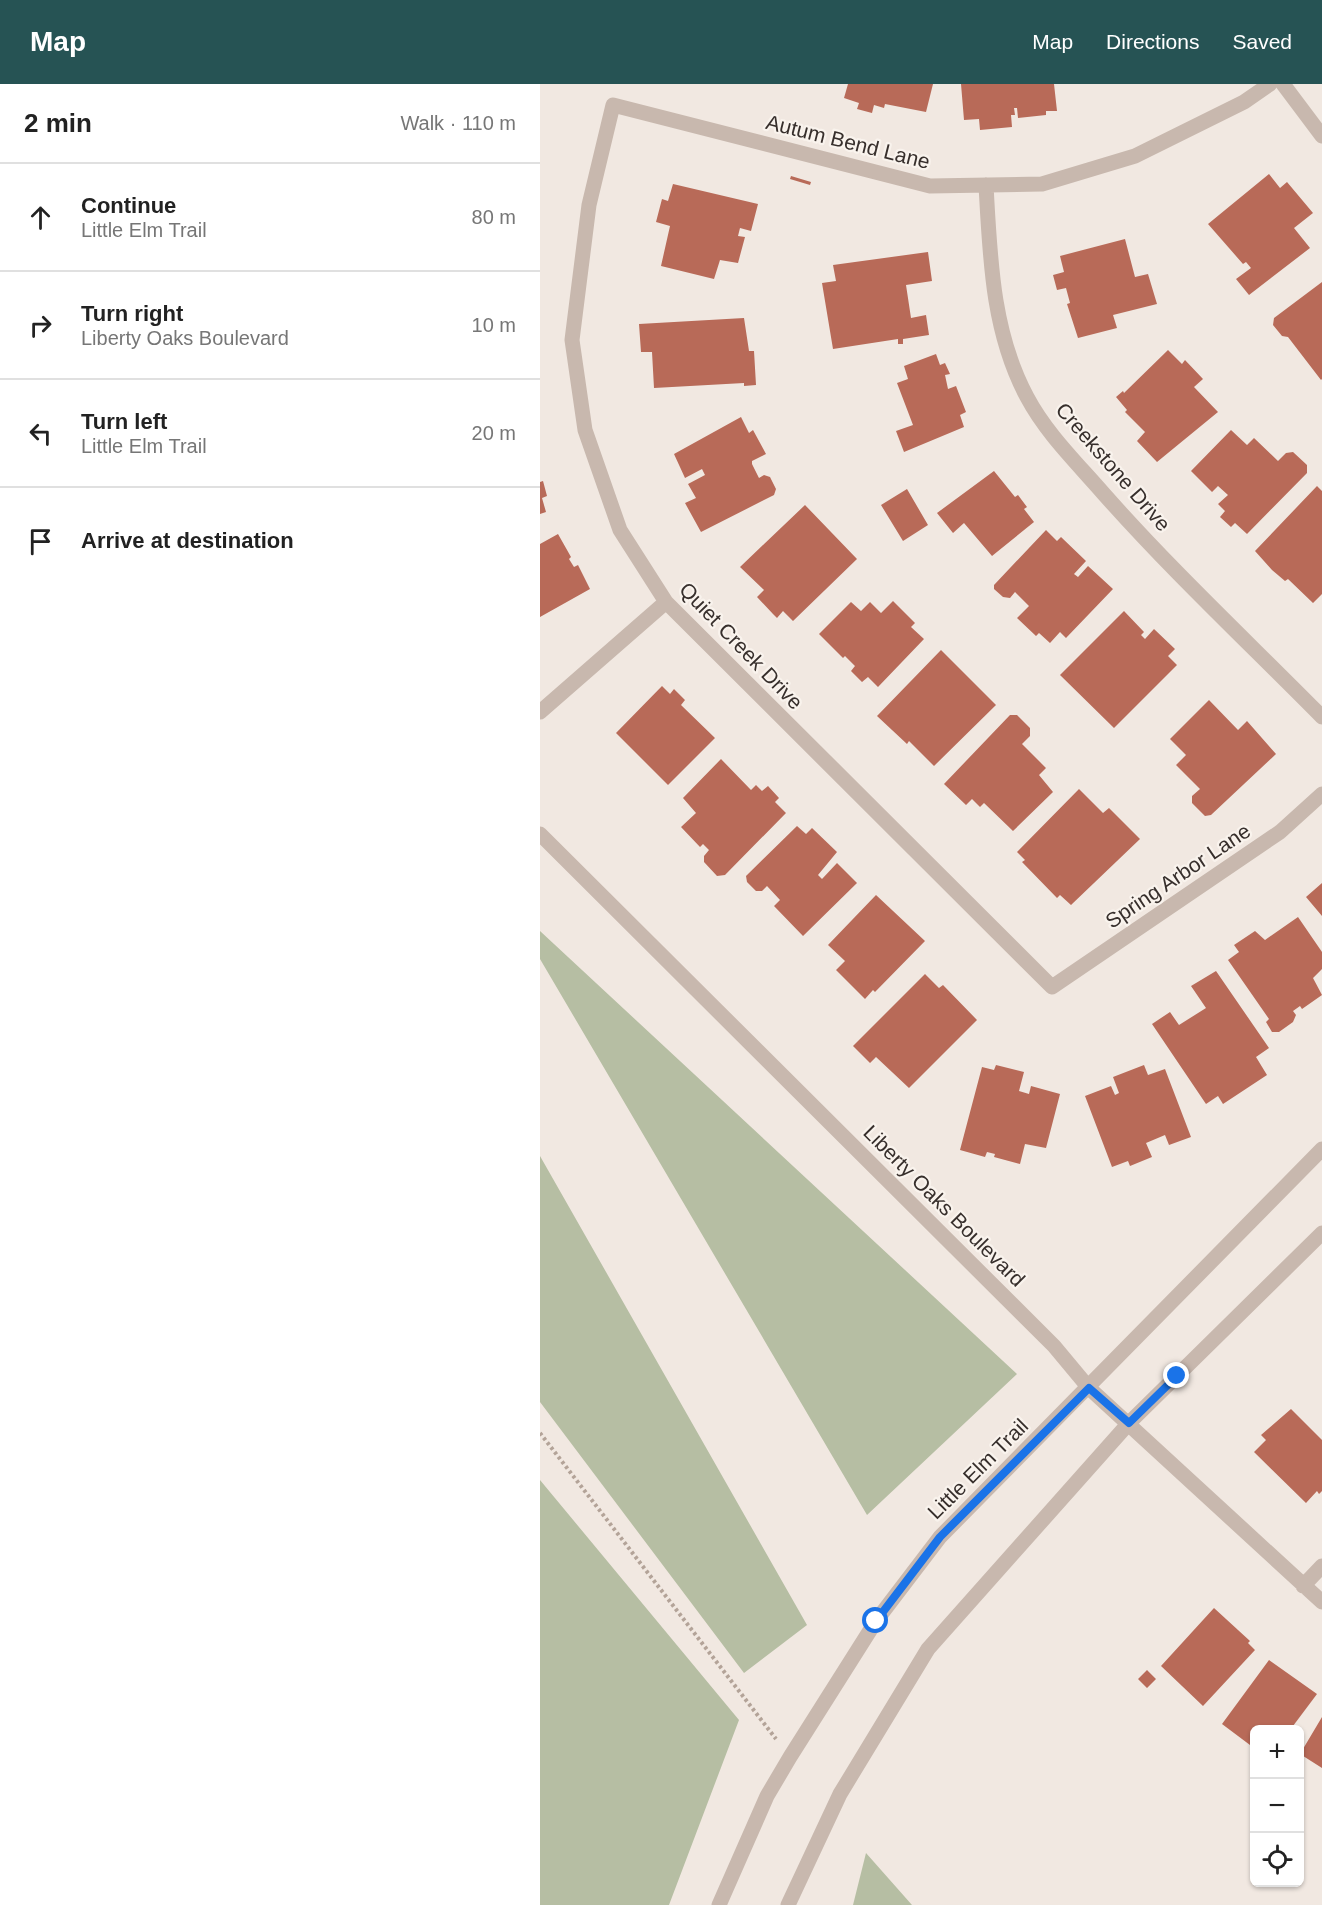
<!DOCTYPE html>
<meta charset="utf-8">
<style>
body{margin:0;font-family:Helvetica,sans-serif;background:#f2f2f2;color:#222}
.controls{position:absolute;right:18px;bottom:18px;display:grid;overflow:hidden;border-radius:9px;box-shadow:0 2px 4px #0004}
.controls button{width:54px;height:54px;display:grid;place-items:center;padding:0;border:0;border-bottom:2px solid #e0e0e0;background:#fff;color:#222;font:30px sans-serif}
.stop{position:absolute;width:18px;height:18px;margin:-14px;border:4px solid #1a73e8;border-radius:50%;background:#fff}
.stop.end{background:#1a73e8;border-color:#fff;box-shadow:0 2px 6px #0008}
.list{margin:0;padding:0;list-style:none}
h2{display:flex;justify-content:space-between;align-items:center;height:78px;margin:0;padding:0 24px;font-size:26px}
h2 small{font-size:20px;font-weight:400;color:#767676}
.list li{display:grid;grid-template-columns:39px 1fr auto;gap:18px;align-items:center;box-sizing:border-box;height:108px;padding:0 24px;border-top:2px solid #e0e0e0}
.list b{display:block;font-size:22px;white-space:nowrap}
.list p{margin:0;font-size:20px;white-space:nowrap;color:#767676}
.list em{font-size:20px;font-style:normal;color:#767676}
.icon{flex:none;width:33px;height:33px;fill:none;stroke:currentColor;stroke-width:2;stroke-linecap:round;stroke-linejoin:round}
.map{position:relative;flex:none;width:782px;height:1821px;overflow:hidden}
header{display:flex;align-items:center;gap:36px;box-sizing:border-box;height:84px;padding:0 30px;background:#265354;color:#fff}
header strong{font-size:28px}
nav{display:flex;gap:33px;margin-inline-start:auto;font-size:21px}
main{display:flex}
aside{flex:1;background:#fff}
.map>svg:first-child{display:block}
.green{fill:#b6bea3}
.building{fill:#b86a58}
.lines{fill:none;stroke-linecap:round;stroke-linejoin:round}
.path{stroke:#b3a398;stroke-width:4;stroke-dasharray:3 3;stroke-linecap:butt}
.minor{stroke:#c8b8ae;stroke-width:15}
.tertiary{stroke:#c8b8ae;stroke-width:15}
.route{stroke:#1a73e8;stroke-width:8}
.labels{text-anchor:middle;stroke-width:4.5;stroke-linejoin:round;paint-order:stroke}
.street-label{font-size:21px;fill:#372f2c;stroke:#f9f3ed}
</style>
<header>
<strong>Map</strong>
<nav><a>Map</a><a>Directions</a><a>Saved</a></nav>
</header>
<main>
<aside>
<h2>2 min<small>Walk · 110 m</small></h2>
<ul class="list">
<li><svg class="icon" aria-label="ahead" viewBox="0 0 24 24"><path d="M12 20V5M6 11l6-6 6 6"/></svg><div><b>Continue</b><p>Little Elm Trail</p></div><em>80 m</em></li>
<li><svg class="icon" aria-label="right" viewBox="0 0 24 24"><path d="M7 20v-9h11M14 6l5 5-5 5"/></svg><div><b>Turn right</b><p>Liberty Oaks Boulevard</p></div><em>10 m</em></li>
<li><svg class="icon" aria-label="left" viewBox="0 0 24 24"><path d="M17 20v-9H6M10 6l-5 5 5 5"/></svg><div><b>Turn left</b><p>Little Elm Trail</p></div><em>20 m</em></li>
<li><svg class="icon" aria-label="arrive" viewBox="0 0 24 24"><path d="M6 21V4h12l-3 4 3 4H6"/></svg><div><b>Arrive at destination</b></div></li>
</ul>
</aside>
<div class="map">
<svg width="782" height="1821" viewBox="0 0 782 1821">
<rect width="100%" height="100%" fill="#f1e8e1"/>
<!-- green -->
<path class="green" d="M 0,847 L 477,1290 L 327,1431 L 0,875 Z
M 0,1072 L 267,1541 L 204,1589 L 0,1318 Z
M 0,1396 L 199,1636 L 129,1821 L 0,1821 Z
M 326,1769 L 372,1821 L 313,1821 Z"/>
<!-- building -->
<path class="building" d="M 308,0 L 393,0 L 386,28 L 345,20 L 344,24 L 334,21 L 332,29 L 317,25 L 319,19 L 304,14 Z
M 421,0 L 514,0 L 517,27 L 506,27 L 506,31 L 478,34 L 477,24 L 474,24 L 475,31 L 471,31 L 472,43 L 440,46 L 439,35 L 424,36 Z
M 729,90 L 740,104 L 747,98 L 773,129 L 754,144 L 770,164 L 709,211 L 696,195 L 711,184 L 706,178 L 703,180 L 668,140 Z
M 251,92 L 271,98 L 270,101 L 250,95 Z
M 133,100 L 218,120 L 211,147 L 200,144 L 198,152 L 205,153 L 198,179 L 180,176 L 174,195 L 121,182 L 130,142 L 116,138 L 122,115 L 128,117 Z
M 585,155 L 595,193 L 608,190 L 617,220 L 573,231 L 577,244 L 538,254 L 527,220 L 530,219 L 526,204 L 517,206 L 513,191 L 524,188 L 520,172 Z
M 388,168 L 392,197 L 366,201 L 371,234 L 386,231 L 389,251 L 363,255 L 363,260 L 358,260 L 358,255 L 293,265 L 282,199 L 296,197 L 293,181 Z
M 782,198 L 782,295 L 781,296 L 748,253 L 742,252 L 733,241 L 734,234 Z
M 204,234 L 209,267 L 214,267 L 216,301 L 204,302 L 204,299 L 114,304 L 112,268 L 101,268 L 99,240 Z
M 628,266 L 642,280 L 645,276 L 663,295 L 654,303 L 678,328 L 617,378 L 597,357 L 605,348 L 585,328 L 587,326 L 576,313 L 583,307 L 584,309 Z
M 396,270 L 400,281 L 405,279 L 410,290 L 405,291 L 408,305 L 416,302 L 426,328 L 420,331 L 424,343 L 364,368 L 356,347 L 373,341 L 357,299 L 368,295 L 364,282 Z
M 201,333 L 209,349 L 213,346 L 226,370 L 212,377 L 212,380 L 219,394 L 224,391 L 230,393 L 236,405 L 234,411 L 161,448 L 145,419 L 156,414 L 148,400 L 165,391 L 162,385 L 145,394 L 134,370 Z
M 691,346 L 707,361 L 714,354 L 738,377 L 746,369 L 753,368 L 767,381 L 767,389 L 707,450 L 695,439 L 691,443 L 680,433 L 685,427 L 678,420 L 688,411 L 678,402 L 672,408 L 651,387 Z
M 454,387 L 475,413 L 478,411 L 487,423 L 484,425 L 494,438 L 452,472 L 424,439 L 413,449 L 397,429 Z
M 3,397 L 7,412 L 2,414 L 6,428 L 0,430 L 0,398 Z
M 777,402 L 782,407 L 782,510 L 773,519 L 748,495 L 745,497 L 732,486 L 715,467 Z
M 367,405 L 388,441 L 363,457 L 341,421 Z
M 265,421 L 317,475 L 253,537 L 243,527 L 237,534 L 233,530 L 217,513 L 224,506 L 200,483 Z
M 506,446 L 517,457 L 521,453 L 546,477 L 534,490 L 538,493 L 548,482 L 573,505 L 526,554 L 520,548 L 510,559 L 499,549 L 496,552 L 477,534 L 489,522 L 475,508 L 470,514 L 463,513 L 454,505 L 454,501 Z
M 18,450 L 31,473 L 29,475 L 34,483 L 38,481 L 50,505 L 0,533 L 0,460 Z
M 353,517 L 375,539 L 371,543 L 384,555 L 338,603 L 328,593 L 322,598 L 311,587 L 315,582 L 305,572 L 303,574 L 279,550 L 311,518 L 321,527 L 330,518 L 341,529 Z
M 584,527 L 604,548 L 601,551 L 605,555 L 614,545 L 635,565 L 628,572 L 637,581 L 574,644 L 520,591 Z
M 401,566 L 456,621 L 394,682 L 369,657 L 367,660 L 337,632 Z
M 122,602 L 130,610 L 134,605 L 145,616 L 141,621 L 175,654 L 128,701 L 76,649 Z
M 669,616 L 698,646 L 707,637 L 736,670 L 671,731 L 665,732 L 652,719 L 652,712 L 660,705 L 636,681 L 646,671 L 630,655 Z
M 470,631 L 477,631 L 490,644 L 490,652 L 482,660 L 506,684 L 499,691 L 513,708 L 473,747 L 444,719 L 440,723 L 432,715 L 426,721 L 404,700 Z
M 181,675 L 211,706 L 216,701 L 222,707 L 228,702 L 239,714 L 235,718 L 246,729 L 185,791 L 177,792 L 164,778 L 164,772 L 169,766 L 163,760 L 160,763 L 141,743 L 156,729 L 143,714 Z
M 539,705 L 563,729 L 569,724 L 600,755 L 531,821 L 520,811 L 517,814 L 482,778 L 485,776 L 477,768 Z
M 257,742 L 266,750 L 272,744 L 297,768 L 278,791 L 282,795 L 297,779 L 317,799 L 263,852 L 234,822 L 240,816 L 227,802 L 222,807 L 216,807 L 207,798 L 206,792 Z
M 782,799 L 782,832 L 766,813 Z
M 336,811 L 385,857 L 335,908 L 333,906 L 325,915 L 296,886 L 305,877 L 288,861 Z
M 758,833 L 782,868 L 782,885 L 773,894 L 782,911 L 762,925 L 760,922 L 753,927 L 756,931 L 753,938 L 739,948 L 732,948 L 726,938 L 729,935 L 688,876 L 699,868 L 694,861 L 715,847 L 725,856 Z
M 676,887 L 729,964 L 716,973 L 727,991 L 683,1020 L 678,1012 L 666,1020 L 612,940 L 630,928 L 639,941 L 666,924 L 651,902 Z
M 385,890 L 399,904 L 403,901 L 437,936 L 369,1004 L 336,973 L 330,979 L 313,962 Z
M 456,981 L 484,988 L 479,1007 L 489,1010 L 491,1002 L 520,1010 L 506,1064 L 485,1060 L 480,1080 L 454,1073 L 455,1070 L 447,1068 L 445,1073 L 420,1066 L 442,983 L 454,986 Z
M 604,981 L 608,991 L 625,985 L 651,1053 L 629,1061 L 625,1051 L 606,1059 L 612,1073 L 590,1082 L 588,1077 L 572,1083 L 545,1012 L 571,1002 L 575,1011 L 579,1009 L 573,993 Z
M 751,1325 L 782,1356 L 782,1407 L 779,1410 L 777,1407 L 766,1419 L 714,1368 L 726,1356 L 721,1351 Z
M 674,1524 L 710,1557 L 708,1559 L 715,1566 L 663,1622 L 621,1582 Z
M 729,1576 L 777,1610 L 750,1646 L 714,1646 L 714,1664 L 682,1640 Z
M 607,1586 L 616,1595 L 607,1604 L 598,1595 Z
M 782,1633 L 782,1684 L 760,1670 Z"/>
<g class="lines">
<!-- path -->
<path class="path" d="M 0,1349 L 236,1655"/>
<!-- minor -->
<path class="minor" d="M 730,0 L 704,18 L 595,72 L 502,100 L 390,102 L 73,21 L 49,121 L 32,256 L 45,346 L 80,446 L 126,518 L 512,903 L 740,748 L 782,710
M 743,0 L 782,52
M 446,101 C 450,173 452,248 487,313 C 506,349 537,379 563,409 C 632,487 709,559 782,633
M 0,628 L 126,518
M 0,750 L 514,1262 L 549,1304 L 782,1518
M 763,1502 L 782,1482"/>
<!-- tertiary -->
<path class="tertiary" d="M 179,1821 L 227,1712 L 250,1673 L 336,1537 L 400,1453 L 782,1065
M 248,1821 L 300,1710 L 388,1565 L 589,1339 L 782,1149"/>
</g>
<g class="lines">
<!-- route -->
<path class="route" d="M 336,1537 L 400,1453 L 549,1304 L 589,1339 L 637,1292"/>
</g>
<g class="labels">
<!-- street labels -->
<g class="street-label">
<text transform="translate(308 58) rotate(14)" y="7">Autum Bend Lane</text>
<text transform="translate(573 383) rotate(49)" y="7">Creekstone Drive</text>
<text transform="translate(201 562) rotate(46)" y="7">Quiet Creek Drive</text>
<text transform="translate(638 792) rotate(-34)" y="7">Spring Arbor Lane</text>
<text transform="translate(404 1122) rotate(45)" y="7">Liberty Oaks Boulevard</text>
<text transform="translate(438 1385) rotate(-45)" y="7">Little Elm Trail</text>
</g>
</g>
</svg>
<div class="controls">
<button>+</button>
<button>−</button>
<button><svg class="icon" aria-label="locate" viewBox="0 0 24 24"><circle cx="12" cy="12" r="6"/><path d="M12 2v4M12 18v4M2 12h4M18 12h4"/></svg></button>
</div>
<div class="stop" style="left:336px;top:1537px"></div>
<div class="stop end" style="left:637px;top:1292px"></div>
</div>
</main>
